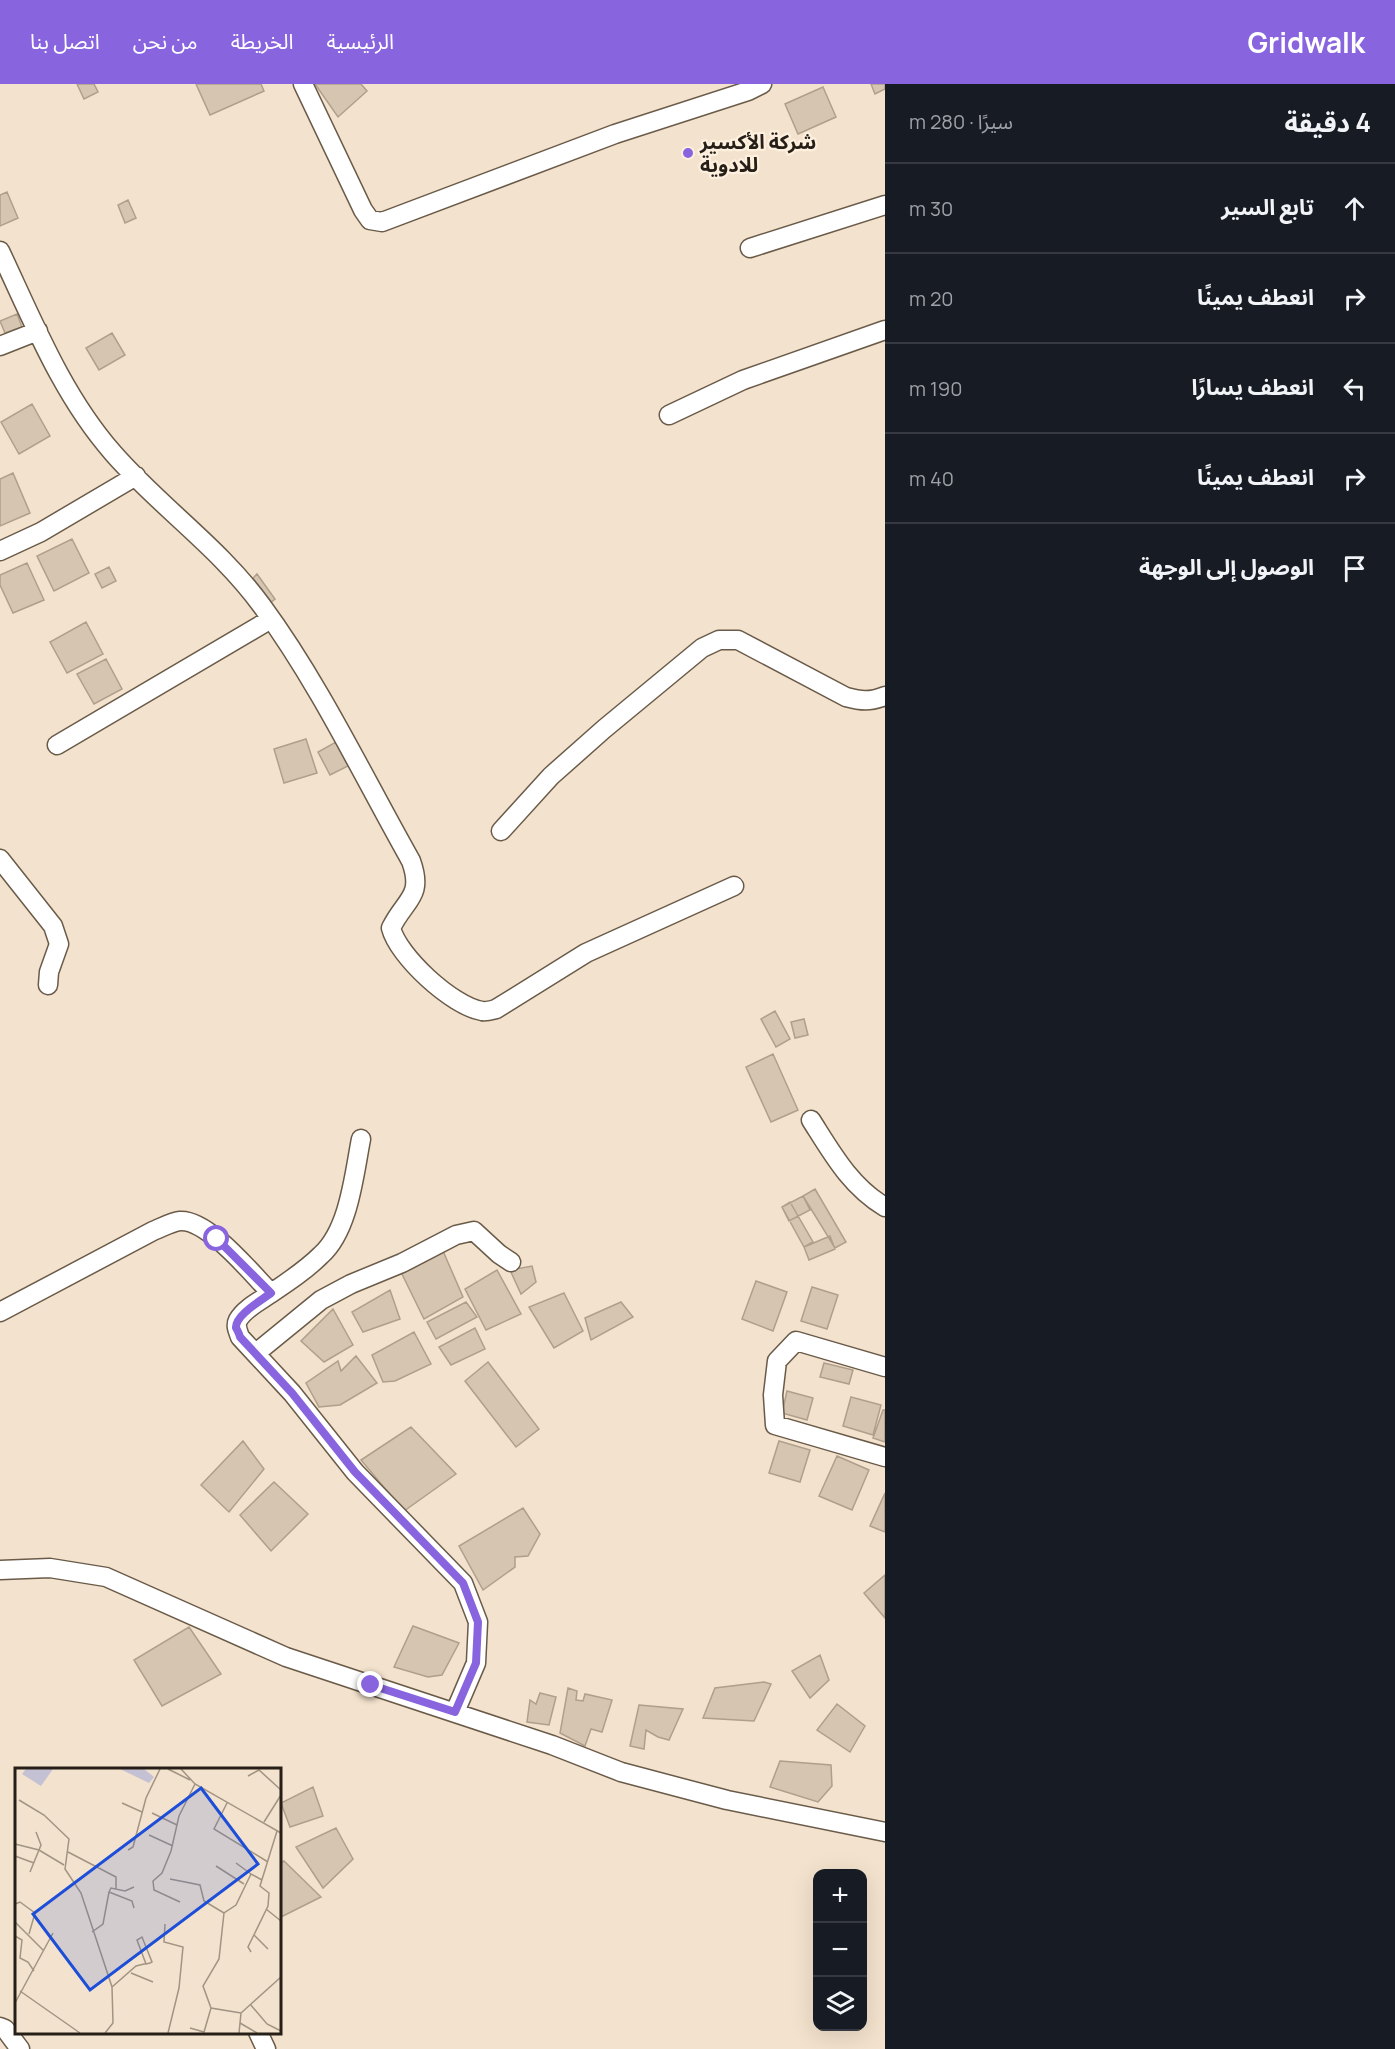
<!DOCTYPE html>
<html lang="ar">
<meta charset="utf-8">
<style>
body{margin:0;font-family:Manrope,"Noto Sans Arabic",sans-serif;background:#20242c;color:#f1f3f6;direction:rtl}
.controls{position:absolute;right:18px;bottom:18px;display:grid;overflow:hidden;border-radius:12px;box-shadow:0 6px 24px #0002}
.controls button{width:54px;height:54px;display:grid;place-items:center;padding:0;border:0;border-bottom:2px solid #363941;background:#171b24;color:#f1f3f6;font:30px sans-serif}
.stop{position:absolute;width:18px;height:18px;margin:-14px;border:4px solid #8864df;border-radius:50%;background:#fff}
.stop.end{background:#8864df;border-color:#fff;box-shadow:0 2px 6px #0008}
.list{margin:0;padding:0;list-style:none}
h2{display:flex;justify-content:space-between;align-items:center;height:78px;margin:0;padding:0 24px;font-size:26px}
h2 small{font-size:20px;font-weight:400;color:#9ea1a6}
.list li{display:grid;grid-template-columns:39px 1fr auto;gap:18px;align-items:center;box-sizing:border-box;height:90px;padding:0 24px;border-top:2px solid #363941}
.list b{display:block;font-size:22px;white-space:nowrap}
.list em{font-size:20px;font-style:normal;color:#9ea1a6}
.icon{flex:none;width:33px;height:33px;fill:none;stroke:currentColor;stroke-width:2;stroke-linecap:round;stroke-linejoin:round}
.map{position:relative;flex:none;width:885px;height:1965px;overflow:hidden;direction:ltr}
header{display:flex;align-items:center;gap:36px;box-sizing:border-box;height:84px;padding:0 30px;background:#8864df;color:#fff}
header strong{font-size:28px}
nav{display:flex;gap:33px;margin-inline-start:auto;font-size:21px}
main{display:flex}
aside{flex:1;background:#171b24}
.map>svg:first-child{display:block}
.building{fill:#d6c6b1;stroke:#af9f8b;stroke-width:1.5}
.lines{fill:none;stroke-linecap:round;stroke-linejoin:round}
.minor-casing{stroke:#6a5b49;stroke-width:21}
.minor{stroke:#fff;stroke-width:18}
.route{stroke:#8864df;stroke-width:8}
.poi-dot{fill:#8864df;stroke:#fef0df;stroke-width:2}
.labels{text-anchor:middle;stroke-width:4.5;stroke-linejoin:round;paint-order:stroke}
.poi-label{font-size:20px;font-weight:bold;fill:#251f17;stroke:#fef0df;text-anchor:start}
.inset-road{fill:none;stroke:#a19484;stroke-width:1.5}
.view{fill:#1d4ed8;fill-opacity:0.15;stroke:#1d4ed8;stroke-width:3}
.inset-edge{fill:none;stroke:#251f17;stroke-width:3}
</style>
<header>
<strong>Gridwalk</strong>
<nav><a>الرئيسية</a><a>الخريطة</a><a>من نحن</a><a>اتصل بنا</a></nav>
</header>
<main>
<aside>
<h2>4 دقيقة<small>سيرًا · 280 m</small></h2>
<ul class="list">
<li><svg class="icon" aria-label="ahead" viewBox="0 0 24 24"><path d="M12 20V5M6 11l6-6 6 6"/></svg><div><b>تابع السير</b></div><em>30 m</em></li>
<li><svg class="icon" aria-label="right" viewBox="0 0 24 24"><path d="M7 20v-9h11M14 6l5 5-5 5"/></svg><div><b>انعطف يمينًا</b></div><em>20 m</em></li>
<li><svg class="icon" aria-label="left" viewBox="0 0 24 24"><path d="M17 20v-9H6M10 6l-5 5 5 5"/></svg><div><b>انعطف يسارًا</b></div><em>190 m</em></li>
<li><svg class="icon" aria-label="right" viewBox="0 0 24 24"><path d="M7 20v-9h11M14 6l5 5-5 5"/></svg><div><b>انعطف يمينًا</b></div><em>40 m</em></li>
<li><svg class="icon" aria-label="arrive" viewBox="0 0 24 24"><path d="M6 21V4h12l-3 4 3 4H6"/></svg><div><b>الوصول إلى الوجهة</b></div></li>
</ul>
</aside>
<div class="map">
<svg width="885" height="1965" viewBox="0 0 885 1965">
<rect width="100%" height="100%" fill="#f3e2cd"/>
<!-- building -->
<path class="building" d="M 77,0 L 94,0 L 98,8 L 84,15 Z
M 196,0 L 261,0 L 264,7 L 210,31 Z
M 315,0 L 361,0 L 367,7 L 338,33 Z
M 871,0 L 885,0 L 885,5 L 875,10 Z
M 823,3 L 836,33 L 798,50 L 785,20 Z
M 7,108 L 18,134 L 0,142 L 0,111 Z
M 128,116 L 136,134 L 125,139 L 118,121 Z
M 17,230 L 22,243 L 5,249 L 0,237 Z
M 112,249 L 125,271 L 99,286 L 86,264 Z
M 32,320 L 50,352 L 19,370 L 1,338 Z
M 13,389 L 30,429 L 0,442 L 0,395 Z
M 72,455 L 89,489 L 54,507 L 37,472 Z
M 27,479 L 44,516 L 13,529 L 0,501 L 0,491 Z
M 109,483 L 116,497 L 102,504 L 95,490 Z
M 257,490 L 275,515 L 270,519 L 253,494 Z
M 86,538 L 103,570 L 67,589 L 50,558 Z
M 106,575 L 122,605 L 94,620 L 77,590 Z
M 306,655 L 317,689 L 284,699 L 274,665 Z
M 336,658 L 348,682 L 330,691 L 318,668 Z
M 775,927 L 790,955 L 776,963 L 761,935 Z
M 804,935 L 808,951 L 795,954 L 791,938 Z
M 773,970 L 798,1026 L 771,1038 L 746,983 Z
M 815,1105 L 846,1158 L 835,1164 L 803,1112 Z
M 803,1112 L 810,1126 L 789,1137 L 782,1123 Z
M 790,1118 L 813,1158 L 804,1163 L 782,1123 Z
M 830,1152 L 835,1165 L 809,1176 L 804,1163 Z
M 443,1167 L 463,1213 L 424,1235 L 401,1188 Z
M 532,1182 L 536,1198 L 521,1210 L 510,1186 Z
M 497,1186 L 521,1230 L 486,1246 L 465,1205 Z
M 756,1197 L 787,1208 L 773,1247 L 742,1235 Z
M 812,1203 L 838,1211 L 827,1245 L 801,1237 Z
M 390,1206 L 400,1235 L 363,1248 L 352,1228 Z
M 564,1209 L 583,1247 L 554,1264 L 529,1223 Z
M 466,1218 L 477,1233 L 436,1255 L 427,1238 Z
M 621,1218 L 633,1233 L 591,1256 L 585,1234 Z
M 333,1225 L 353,1261 L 324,1278 L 301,1257 Z
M 475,1244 L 485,1265 L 451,1281 L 439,1263 Z
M 414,1248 L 431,1280 L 395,1297 L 383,1298 L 372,1271 Z
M 356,1272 L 377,1299 L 340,1321 L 319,1323 L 306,1299 L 338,1277 L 341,1287 Z
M 488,1278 L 539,1345 L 516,1363 L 465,1297 Z
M 824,1279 L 853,1286 L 849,1300 L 820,1293 Z
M 787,1307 L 813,1314 L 807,1336 L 782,1329 Z
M 851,1313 L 881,1321 L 873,1351 L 843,1342 Z
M 883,1326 L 885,1326 L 885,1358 L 873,1354 Z
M 411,1343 L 456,1390 L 404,1427 L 361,1376 Z
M 243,1357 L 264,1385 L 229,1428 L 201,1401 Z
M 779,1357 L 810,1366 L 800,1398 L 769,1389 Z
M 837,1372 L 869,1386 L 852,1426 L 819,1412 Z
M 274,1398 L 308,1430 L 271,1467 L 240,1431 Z
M 885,1409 L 885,1448 L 870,1442 Z
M 523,1424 L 540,1450 L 528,1472 L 515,1473 L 515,1483 L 483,1506 L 459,1462 Z
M 885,1491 L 885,1534 L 864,1509 Z
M 413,1542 L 459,1559 L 442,1591 L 428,1593 L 394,1583 Z
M 189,1543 L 221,1590 L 162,1622 L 134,1576 Z
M 820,1571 L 829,1596 L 810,1614 L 792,1587 Z
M 764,1598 L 771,1600 L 754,1637 L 703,1634 L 715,1604 Z
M 568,1604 L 577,1607 L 576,1616 L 583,1617 L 585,1610 L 612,1616 L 602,1648 L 591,1645 L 585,1662 L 560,1649 Z
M 540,1609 L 556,1613 L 549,1641 L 527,1638 L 530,1616 L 536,1620 Z
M 837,1620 L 865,1642 L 850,1668 L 817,1646 Z
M 639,1621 L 683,1625 L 669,1656 L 658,1653 L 646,1646 L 644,1665 L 630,1662 Z
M 780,1677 L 831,1681 L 832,1702 L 818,1718 L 770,1703 Z
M 313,1703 L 323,1732 L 290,1743 L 281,1719 Z
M 336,1744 L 353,1775 L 323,1804 L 296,1763 Z
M 284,1777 L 321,1813 L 279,1834 L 279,1780 Z"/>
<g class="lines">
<!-- minor casing -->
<g class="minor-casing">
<path id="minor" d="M 303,0 L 363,126 L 370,136 L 382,138 L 615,50 L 748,7 L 762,0
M 750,164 L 885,121
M 0,167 C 33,237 62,311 113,369 C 160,423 220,464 262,522 C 320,601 363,692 411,777 C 424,813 405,815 391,844 C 398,872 452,922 482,927 C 486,928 492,926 496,925 L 586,869 L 734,802
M 0,262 L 38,247
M 669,331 L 743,296 L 885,246
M 0,467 L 41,448 L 136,392
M 57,661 L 271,535
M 501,747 L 551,692 L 604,645 L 702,564 L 719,556 L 738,556 L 846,613 C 861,617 870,618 885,612
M 0,775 L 53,842 L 59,860 L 49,888 L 48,901
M 811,1036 C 832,1069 850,1102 885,1123
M 361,1055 C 354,1091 349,1146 321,1171 C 306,1186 288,1198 270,1210 C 260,1217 245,1224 238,1236 C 235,1242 238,1247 240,1253 L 292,1309 L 355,1388 L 463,1499 L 478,1538 L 476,1579 L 455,1628
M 0,1228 L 153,1147 C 161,1144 171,1138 180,1137 C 208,1135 252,1190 271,1209
M 256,1269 L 321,1216 L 351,1200 L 402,1179 L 456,1151 L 474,1147 L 499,1170 L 511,1178
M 885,1283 L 796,1257 L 777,1277 L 773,1311 L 775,1341 L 885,1373
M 0,1486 L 50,1484 L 106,1493 L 286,1573 L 552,1661 L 621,1688 L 727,1716 L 885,1748
M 0,1943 L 5,1945 L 20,1965
M 258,1948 L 266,1965"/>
</g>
<!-- minor -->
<use href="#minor" class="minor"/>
</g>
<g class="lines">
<!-- route -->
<path class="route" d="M 217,1155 L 271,1209 C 262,1216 235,1231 236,1244 C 237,1245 240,1252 240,1253 L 292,1309 L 355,1388 L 463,1499 L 478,1538 L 476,1579 L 455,1628 L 371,1601"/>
</g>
<!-- markers -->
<circle class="poi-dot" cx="688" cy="69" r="6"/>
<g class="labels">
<!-- poi labels -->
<g class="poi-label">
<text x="700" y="65">شركة الأكسير<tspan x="700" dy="23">للادوية</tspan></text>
</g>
</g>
<!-- overview -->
<g transform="translate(15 1684)">
<rect width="266" height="266" fill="#f3e2cd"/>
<path d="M 11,1 L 38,1 L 26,18 L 7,6 ZM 105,1 L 129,1 L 139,9 L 134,15 Z" fill="#c5c1d5"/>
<path class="inset-road" d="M 153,1 L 175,12M 166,1 L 180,16 L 266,65M 233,8 L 244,2 L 266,22M 4,32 L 29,47 L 54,71 L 50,101 L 66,125 L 97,219 L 98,255 L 90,265M 107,35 L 127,44M 212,35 L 199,61 L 253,94M 137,45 L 162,57M 249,54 L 266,27M 134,67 L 158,78M 0,76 L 24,82 L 49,97M 113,82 L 118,79 L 131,30 L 145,1M 53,84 L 101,109 L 101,121M 0,88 L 19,95M 221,95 L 236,106M 201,98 L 229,116M 15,104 L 26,77 L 21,64M 155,111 L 185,117 L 189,133 L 209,145M 94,124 L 117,133 L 119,140M 94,124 L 96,120 L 110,123 L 119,119M 165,134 L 139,122 L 138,113 L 147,105 L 156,83 L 164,48 L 180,16M 0,136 L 5,134 L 20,145 L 14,166M 251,141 L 266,153M 0,154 L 29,183M 150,156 L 149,174 L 168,179 L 164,220 L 153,265M 77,164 L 88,156 L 94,124M 239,167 L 253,181M 0,168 L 7,172 L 5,190 L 13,194 L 19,203M 236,184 L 233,179 L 253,138 L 254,125 L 245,118 L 262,63M 116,205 L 138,214M 97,219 L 121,198 L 129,196 L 131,196 L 135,195 L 137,194 L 127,169 L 122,172 L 131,196M 5,223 L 65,265M 0,235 L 38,165M 235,236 L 252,256 L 266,263M 226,245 L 196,240 L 188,218 L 204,191 L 209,145 L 221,137 L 236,106 L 247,112M 225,255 L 242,265M 175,260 L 189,264 L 196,240M 224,265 L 226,245 L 266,209"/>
<path class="view" d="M 186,20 L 243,96 L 75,222 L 18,146 Z"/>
<rect width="266" height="266" class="inset-edge"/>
</g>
</svg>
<div class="controls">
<button>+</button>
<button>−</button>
<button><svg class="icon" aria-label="layers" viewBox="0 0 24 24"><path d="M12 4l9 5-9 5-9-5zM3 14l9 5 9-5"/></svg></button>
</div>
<div class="stop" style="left:217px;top:1155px"></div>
<div class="stop end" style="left:371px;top:1601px"></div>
</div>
</main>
